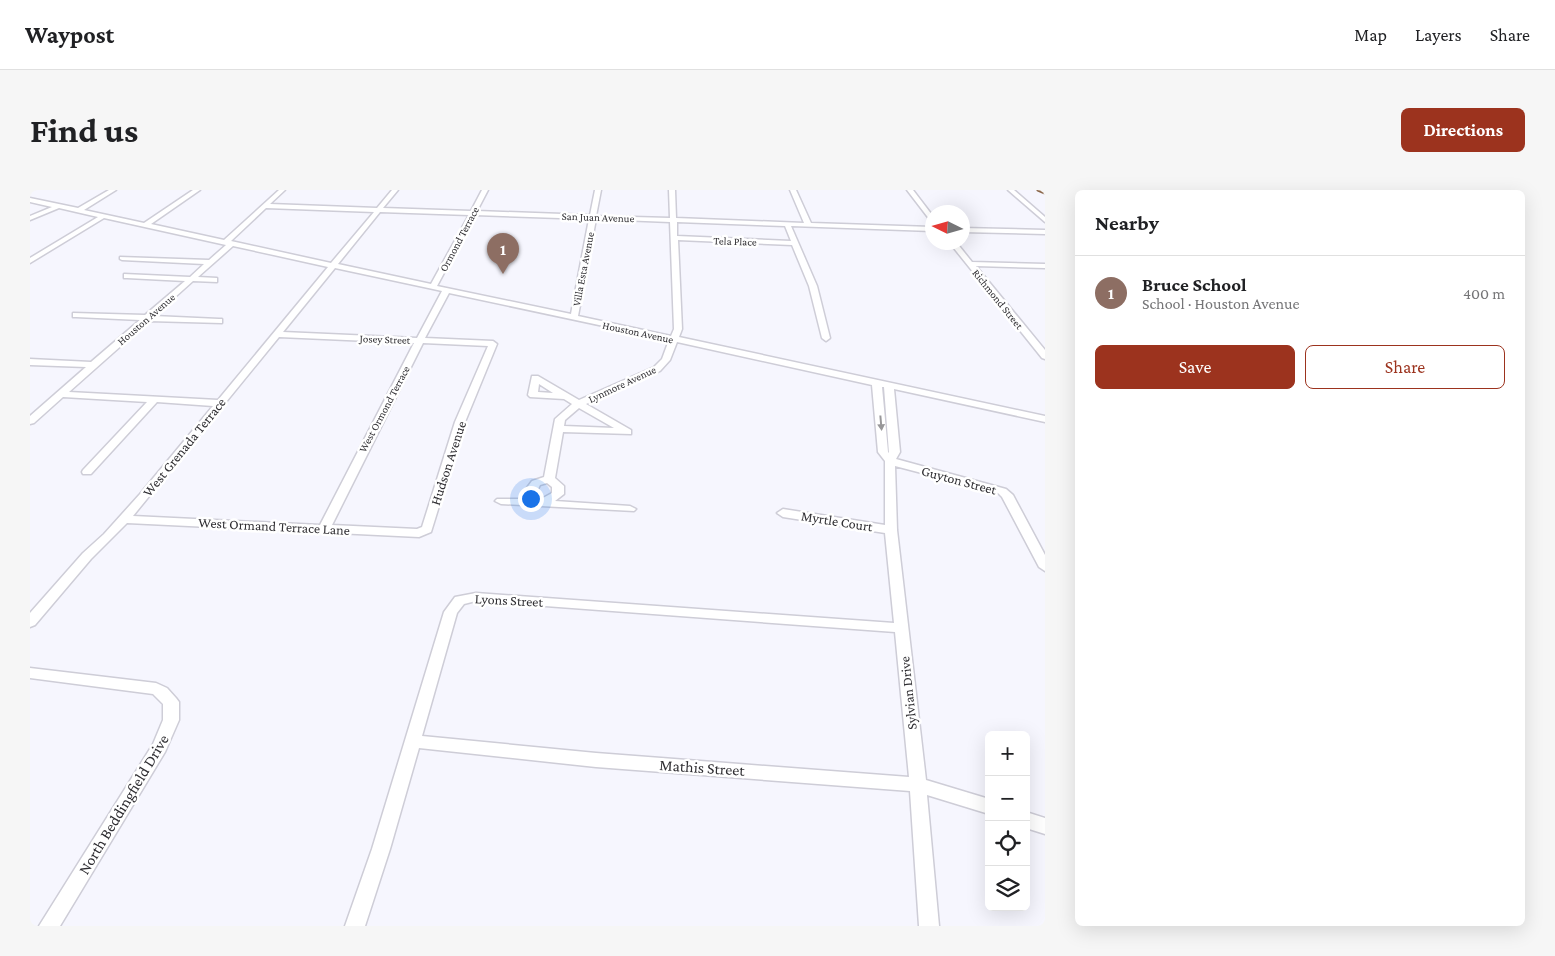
<!DOCTYPE html>
<meta charset="utf-8">
<style>
body{margin:0;font-family:"Crimson Pro",serif;background:#f6f6f6;color:#202124}
.controls{position:absolute;right:15px;bottom:15px;display:grid;overflow:hidden;border-radius:8px;box-shadow:0 5px 20px #0002}
.controls button{width:45px;height:45px;display:grid;place-items:center;padding:0;border:0;border-bottom:1px solid #e0e0e0;background:#fff;color:#202124;font:25px sans-serif}
.compass{position:absolute;left:895px;top:15px;width:45px;height:45px;border-radius:50%;background:#fff;box-shadow:0 5px 20px #0002;rotate:275deg}
.you{position:absolute;left:500px;top:308px;width:18px;height:18px;margin:-12px;border:4px solid #fff;border-radius:50%;background:#1a73e8;box-shadow:0 0 0 8px #1a73e833}
.badge{display:grid;place-items:center;width:32px;height:32px;border-radius:50%;background:#9c331e;color:#fff;font-size:16px;font-weight:700}
.pin{position:absolute;translate:-50% -41px;filter:drop-shadow(0 1px 2px #0008)}
.pin::after{content:'';position:absolute;top:26px;width:18px;height:15px;background:inherit;clip-path:polygon(0 0,100% 0,50% 100%)}
.list{margin:0;padding:0;list-style:none}
h2{display:flex;justify-content:space-between;align-items:center;height:65px;margin:0;padding:0 20px;font-size:21px}
h2 small{font-size:16px;font-weight:400;color:#757577}
.list li{display:grid;grid-template-columns:32px 1fr auto;gap:15px;align-items:center;box-sizing:border-box;height:75px;padding:0 20px;border-top:1px solid #e0e0e0}
.list b{display:block;font-size:19px;white-space:nowrap}
.list p{margin:0;font-size:16px;white-space:nowrap;color:#757577}
.list em{font-size:16px;font-style:normal;color:#757577}
.actions{display:flex;gap:10px;padding:15px 20px}
.actions a{flex:1;padding:11px 0;border:1px solid #9c331e;border-radius:8px;text-align:center;font-size:18px;color:#9c331e}
.actions .main{background:#9c331e;color:#fff}
.icon{flex:none;width:28px;height:28px;fill:none;stroke:currentColor;stroke-width:2;stroke-linecap:round;stroke-linejoin:round}
.map{position:relative;flex:none;width:1015px;height:736px;overflow:hidden;border-radius:8px}
header{display:flex;align-items:center;gap:30px;box-sizing:border-box;height:70px;padding:0 25px;background:#fff;border-bottom:1px solid #e0e0e0}
header strong{font-size:24px}
nav{display:flex;gap:28px;margin-inline-start:auto;font-size:18px}
.intro{display:flex;align-items:center;justify-content:space-between;box-sizing:border-box;height:120px;padding:0 30px}
h1{margin:0;font-size:35px}
.button{padding:12px 22px;border-radius:8px;background:#9c331e;color:#fff;font-size:18px;font-weight:700}
main{display:flex;gap:30px;padding:0 30px}
aside{flex:1;background:#fff;border-radius:8px;box-shadow:0 5px 20px #0002}
.map>svg:first-child{display:block}
.lines{fill:none;stroke-linecap:round;stroke-linejoin:round}
.minor-casing{stroke:#cecdd7;stroke-width:3}
.major-casing{stroke:#886548;stroke-width:3}
.minor{fill:#fff;fill-rule:evenodd}
.major{fill:#d4b498;fill-rule:evenodd}
.oneway{fill:#989799}
.labels{text-anchor:middle;stroke-width:5;stroke-linejoin:round;paint-order:stroke}
.far-street-label{font-size:11px;fill:#302f33;stroke:#fff}
.street-label{font-size:14px;fill:#302f33;stroke:#fff}
.near-street-label{font-size:16px;fill:#302f33;stroke:#fff}
</style>
<header>
<strong>Waypost</strong>
<nav><a>Map</a><a>Layers</a><a>Share</a></nav>
</header>
<div class="intro"><h1>Find us</h1><a class="button">Directions</a></div>
<main>
<div class="map">
<svg width="1015" height="736" viewBox="0 0 1015 736">
<rect width="100%" height="100%" fill="#f6f6fe"/>
<g class="lines">
<!-- minor casing -->
<g class="minor-casing">
<path id="minor" d="M 79,0 L 86,0 L 54,20 L 114,33 L 163,0 L 170,0 L 121,34 L 194,50 L 249,0 L 255,0 L 240,14 L 347,18 L 362,0 L 368,0 L 353,18 L 441,21 L 452,0 L 458,0 L 447,21 L 560,25 L 565,0 L 571,0 L 566,26 L 640,28 L 639,0 L 645,0 L 646,28 L 774,33 L 760,0 L 766,0 L 781,33 L 902,37 L 902,41 L 761,36 L 787,96 L 800,148 L 796,151 L 792,148 L 779,96 L 762,55 L 648,50 L 652,139 L 649,147 L 1015,226 L 1015,232 L 864,199 L 870,262 L 866,269 L 976,299 L 983,305 L 1015,365 L 1015,381 L 1009,377 L 972,307 L 968,303 L 865,276 L 867,340 L 896,590 L 959,609 L 959,624 L 897,605 L 909,736 L 889,736 L 880,601 L 566,577 L 389,558 L 360,659 L 335,736 L 315,736 L 342,659 L 414,422 L 425,407 L 446,403 L 864,433 L 855,343 L 753,327 L 747,323 L 753,319 L 855,335 L 855,271 L 848,262 L 842,195 L 647,152 L 640,170 L 630,181 L 556,214 L 601,240 L 601,244 L 533,242 L 525,288 L 534,296 L 534,304 L 525,311 L 600,316 L 606,319 L 604,321 L 471,314 L 465,311 L 467,309 L 500,309 L 497,306 L 496,299 L 502,291 L 514,287 L 525,229 L 542,214 L 534,209 L 500,207 L 498,205 L 502,186 L 508,186 L 549,210 L 624,177 L 632,169 L 639,150 L 419,103 L 395,148 L 463,151 L 467,154 L 435,232 L 401,342 L 389,347 L 97,333 L 61,369 L 5,435 L 0,437 L 0,423 L 53,363 L 74,344 L 110,304 L 183,216 L 127,212 L 61,284 L 53,284 L 52,282 L 53,280 L 117,212 L 33,207 L 4,233 L 0,234 L 0,226 L 56,177 L 0,175 L 0,169 L 61,172 L 110,130 L 46,127 L 43,127 L 43,123 L 115,125 L 155,91 L 97,88 L 94,88 L 94,84 L 160,87 L 174,74 L 92,70 L 90,69 L 90,67 L 179,70 L 196,55 L 74,28 L 0,73 L 0,68 L 68,27 L 29,18 L 0,30 L 0,26 L 22,17 L 0,12 L 0,8 L 48,18 ZM 236,18 L 344,22 L 301,73 L 201,51 ZM 350,22 L 439,25 L 401,94 L 308,74 ZM 445,25 L 559,29 L 541,124 L 407,96 ZM 566,29 L 640,32 L 644,139 L 641,146 L 548,126 ZM 647,32 L 755,36 L 761,51 L 647,46 ZM 203,56 L 298,77 L 188,210 L 39,202 L 119,131 L 192,133 L 192,129 L 189,129 L 124,126 L 163,91 L 187,92 L 187,88 L 168,87 ZM 305,78 L 403,99 L 412,101 L 387,148 L 253,142 ZM 249,147 L 384,153 L 290,335 L 103,326 ZM 393,153 L 458,156 L 425,232 L 392,337 L 387,339 L 302,335 ZM 509,194 L 523,203 L 508,202 ZM 852,197 L 854,197 L 859,263 L 858,262 ZM 549,218 L 584,238 L 534,236 L 535,230 ZM 517,293 L 522,297 L 522,303 L 513,308 L 508,305 L 508,299 L 510,295 ZM 446,411 L 865,442 L 879,587 L 566,563 L 392,546 L 427,423 L 434,414 Z
M 877,0 L 883,0 L 902,25 L 902,31 L 900,30 Z
M 978,0 L 984,0 L 1015,27 L 1015,32 Z
M 932,38 L 1015,40 L 1015,44 L 932,42 Z
M 919,52 L 926,52 L 942,72 L 1015,74 L 1015,78 L 946,76 L 1015,160 L 1015,169 L 1012,168 Z
M 0,478 L 126,493 L 137,498 L 146,508 L 149,512 L 149,530 L 135,562 L 30,736 L 9,736 L 123,554 L 133,530 L 133,514 L 123,504 L 0,488 Z
M 996,622 L 1015,628 L 1015,644 L 996,638 Z"/>
</g>
<!-- major casing -->
<g class="major-casing">
<path id="major" d="M 1008,0 L 1015,0 L 1015,3 Z"/>
</g>
<!-- minor -->
<use href="#minor" class="minor"/>
<!-- major -->
<use href="#major" class="major"/>
</g>
<!-- one-way arrows -->
<defs><path id="oneway-solid" d="M-6-.8H1V-3.2L6.5 0L1 3.2V.8H-6Z" transform="scale(1.25)"/></defs>
<use class="oneway" href="#oneway-solid" transform="translate(851 233) rotate(85)"/>
<g class="labels">
<!-- far-street labels -->
<g class="far-street-label">
<text transform="translate(568 27) rotate(2)" y="4">San Juan Avenue</text>
<text transform="translate(429 49) rotate(-62)" y="4">Ormond Terrace</text>
<text transform="translate(705 51) rotate(2)" y="4">Tela Place</text>
<text transform="translate(553 79) rotate(-79)" y="4">Villa Esta Avenue</text>
<text transform="translate(968 109) rotate(51)" y="4">Richmond Street</text>
<text transform="translate(116 129) rotate(-41)" y="4">Houston Avenue</text>
<text transform="translate(608 142) rotate(12)" y="4">Houston Avenue</text>
<text transform="translate(355 149) rotate(2)" y="4">Josey Street</text>
<text transform="translate(592 194) rotate(-25)" y="4">Lynmore Avenue</text>
<text transform="translate(354 219) rotate(-62)" y="4">West Ormond Terrace</text>
</g>
<!-- street labels -->
<g class="street-label">
<text transform="translate(154 257) rotate(-51)" y="5">West Grenada Terrace</text>
<text transform="translate(418 273) rotate(-72)" y="5">Hudson Avenue</text>
<text transform="translate(929 290) rotate(15)" y="5">Guyton Street</text>
<text transform="translate(807 331) rotate(9)" y="5">Myrtle Court</text>
<text transform="translate(244 336) rotate(3)" y="5">West Ormand Terrace Lane</text>
<text transform="translate(479 410) rotate(3)" y="5">Lyons Street</text>
<text transform="translate(878 503) rotate(-96)" y="5">Sylvian Drive</text>
</g>
<!-- near-street labels -->
<g class="near-street-label">
<text transform="translate(672 577) rotate(4)" y="6">Mathis Street</text>
<text transform="translate(93 614) rotate(-59)" y="6">North Beddingfield Drive</text>
</g>
</g>
</svg>
<div class="controls">
<button>+</button>
<button>−</button>
<button><svg class="icon" aria-label="locate" viewBox="0 0 24 24"><circle cx="12" cy="12" r="6"/><path d="M12 2v4M12 18v4M2 12h4M18 12h4"/></svg></button>
<button><svg class="icon" aria-label="layers" viewBox="0 0 24 24"><path d="M12 4l9 5-9 5-9-5zM3 14l9 5 9-5"/></svg></button>
</div>
<svg class="compass" viewBox="-18 -18 36 36"><path d="M0-13l5 13h-10z" fill="#e53935"/><path d="M0 13l5-13h-10z" fill="#757577"/></svg>
<div class="you"></div>
<div class="pin badge" style="left:473px;top:84px;background:#8d6e63">1</div>
</div>
<aside>
<h2>Nearby<small></small></h2>
<ul class="list">
<li><span class="badge" style="background:#8d6e63">1</span><div><b>Bruce School</b><p>School · Houston Avenue</p></div><em>400 m</em></li>
</ul>
<div class="actions"><a class="main">Save</a><a>Share</a></div>
</aside>
</main>
